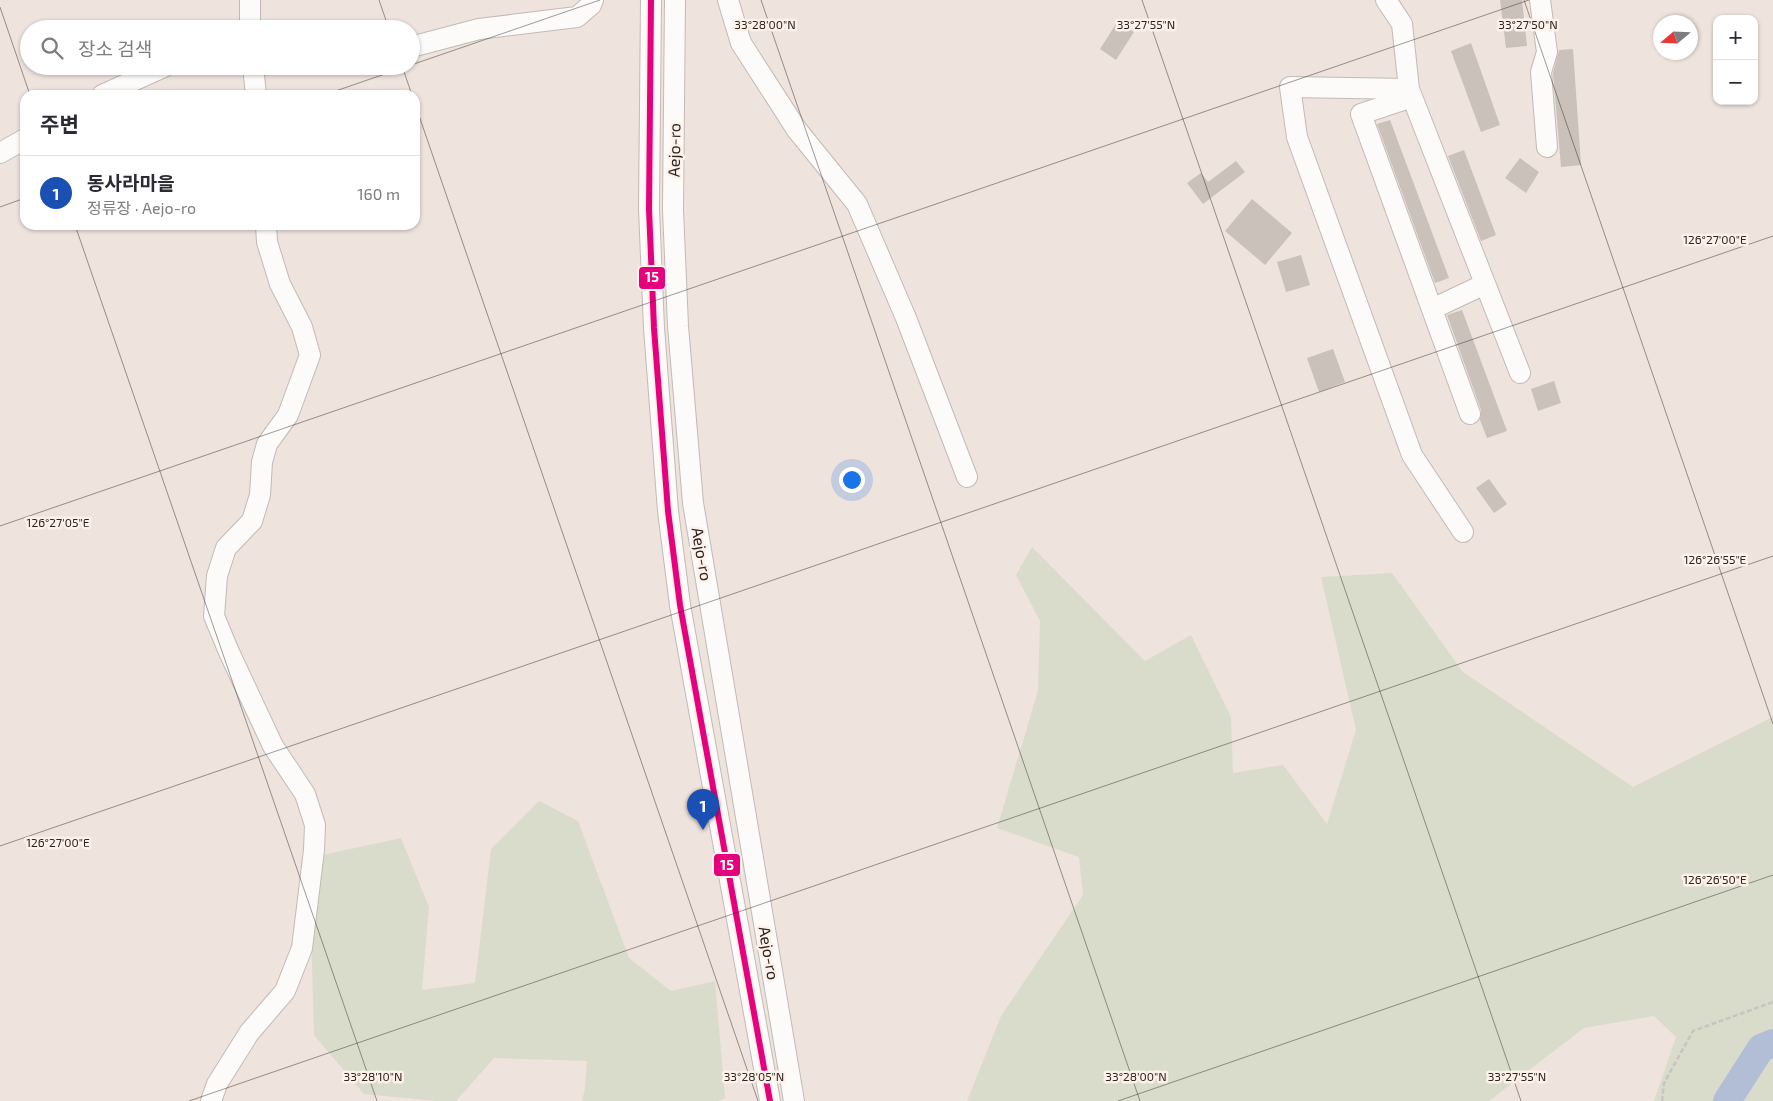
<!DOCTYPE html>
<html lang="ko">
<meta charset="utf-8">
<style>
body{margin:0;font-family:"Exo 2","Noto Sans KR",sans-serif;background:#f2f2f3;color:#2b2b33}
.controls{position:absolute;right:15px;top:15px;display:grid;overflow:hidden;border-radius:10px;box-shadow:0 1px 4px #0004}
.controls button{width:45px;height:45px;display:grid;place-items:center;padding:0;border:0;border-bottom:1px solid #e1e1e2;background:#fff;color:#2b2b33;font:25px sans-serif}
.compass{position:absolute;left:1653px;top:15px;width:45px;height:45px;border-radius:50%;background:#fff;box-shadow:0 1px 4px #0004;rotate:251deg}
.you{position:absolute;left:851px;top:479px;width:18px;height:18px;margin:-12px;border:4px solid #fff;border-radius:50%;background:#1a73e8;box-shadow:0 0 0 8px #1a73e833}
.badge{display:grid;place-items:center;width:32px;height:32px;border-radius:50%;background:#6f6762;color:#fff;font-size:16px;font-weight:700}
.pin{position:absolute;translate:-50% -41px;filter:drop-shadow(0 1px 2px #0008)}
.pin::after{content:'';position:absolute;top:26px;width:18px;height:15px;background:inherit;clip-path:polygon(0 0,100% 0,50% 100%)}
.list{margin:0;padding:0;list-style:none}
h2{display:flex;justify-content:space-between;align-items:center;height:65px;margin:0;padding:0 20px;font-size:21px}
h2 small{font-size:16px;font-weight:400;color:#7c7c81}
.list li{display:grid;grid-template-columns:32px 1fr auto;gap:15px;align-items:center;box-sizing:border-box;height:75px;padding:0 20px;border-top:1px solid #e1e1e2}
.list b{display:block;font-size:19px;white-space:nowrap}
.list p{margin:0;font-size:16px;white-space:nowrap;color:#7c7c81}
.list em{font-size:16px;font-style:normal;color:#7c7c81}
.icon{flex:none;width:28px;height:28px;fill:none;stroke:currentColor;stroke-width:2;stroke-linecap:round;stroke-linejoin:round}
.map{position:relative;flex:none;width:1773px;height:1101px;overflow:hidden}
.search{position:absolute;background:#fff;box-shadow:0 1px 4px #0004;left:20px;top:20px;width:400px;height:55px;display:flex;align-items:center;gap:12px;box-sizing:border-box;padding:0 18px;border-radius:28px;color:#7c7c81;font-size:19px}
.panel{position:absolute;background:#fff;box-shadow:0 1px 4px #0004;left:20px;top:90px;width:400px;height:140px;border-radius:15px}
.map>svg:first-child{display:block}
.green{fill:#d9dcca}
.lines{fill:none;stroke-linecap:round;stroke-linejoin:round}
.river{stroke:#b2bed6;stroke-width:28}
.building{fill:#cac1bb}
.minor-casing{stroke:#c3bab5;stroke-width:22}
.path{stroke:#c7c4c1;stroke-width:2.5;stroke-dasharray:5 2.5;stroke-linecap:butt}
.minor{stroke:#fcfbfa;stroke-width:20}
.bus-1-casing{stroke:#fdf1e9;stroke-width:10}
.bus-1{stroke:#e5007d;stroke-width:6}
.ticks{fill:none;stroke:#2b241f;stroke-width:1;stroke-opacity:0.45}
.labels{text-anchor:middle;stroke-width:5;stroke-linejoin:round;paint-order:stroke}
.street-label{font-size:16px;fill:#2b241f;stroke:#fdf1e9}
.ticks-label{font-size:12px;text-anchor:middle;fill:#2b241f;stroke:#fdf1e9;stroke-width:5;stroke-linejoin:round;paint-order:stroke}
.line-badge{stroke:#fdf1e9;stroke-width:2}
.badge-label{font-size:14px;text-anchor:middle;font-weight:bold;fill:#fff}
</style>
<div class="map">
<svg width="1773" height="1101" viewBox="0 0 1773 1101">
<rect width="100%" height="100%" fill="#eee3dd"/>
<!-- green -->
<path class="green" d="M 1032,547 L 1145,661 L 1191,635 L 1231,717 L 1233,773 L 1283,765 L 1327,824 L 1356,730 L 1321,577 L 1392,573 L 1463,672 L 1633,787 L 1773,717 L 1773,1101 L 1654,1101 L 1676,1037 L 1654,1016 L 1584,1028 L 1489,1101 L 967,1101 L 1001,1016 L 1083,895 L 1079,857 L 997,828 L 1038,691 L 1040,621 L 1016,575 Z
M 539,801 L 578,821 L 629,958 L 671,991 L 715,981 L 725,1098 L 718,1101 L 582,1101 L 585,1088 L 587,1061 L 494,1058 L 456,1101 L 437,1101 L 364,1094 L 314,1035 L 309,858 L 401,838 L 429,907 L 422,990 L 475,983 L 491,849 Z"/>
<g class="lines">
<!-- river -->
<path class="river" d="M 1727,1101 L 1761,1048 L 1773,1043"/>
</g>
<!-- building -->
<path class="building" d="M 1500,0 L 1522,0 L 1527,46 L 1506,48 Z
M 1118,21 L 1134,32 L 1116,60 L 1100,49 Z
M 1471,43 L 1500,125 L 1481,132 L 1451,51 Z
M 1573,49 L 1581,165 L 1561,167 L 1553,73 L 1559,50 Z
M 1390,120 L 1449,278 L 1435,283 L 1377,124 Z
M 1464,150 L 1496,235 L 1481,241 L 1448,156 Z
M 1520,158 L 1539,172 L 1526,193 L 1505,178 Z
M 1236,161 L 1245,172 L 1203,204 L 1187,183 L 1201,173 L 1208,182 Z
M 1252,199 L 1292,233 L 1265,265 L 1225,231 Z
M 1301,255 L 1310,285 L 1286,292 L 1277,262 Z
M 1462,310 L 1507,431 L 1487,438 L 1480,420 L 1481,410 L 1447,315 Z
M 1333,349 L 1345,382 L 1319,392 L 1307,358 Z
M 1554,381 L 1561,403 L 1538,411 L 1531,389 Z
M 1489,479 L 1507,504 L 1494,513 L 1476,488 Z"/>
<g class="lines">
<!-- minor casing -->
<g class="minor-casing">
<path id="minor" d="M 250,0 L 250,29
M 651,0 L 649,209 L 654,328 L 668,511 L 680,605 L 770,1101
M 675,0 L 673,210 L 678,326 L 693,503 L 794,1101
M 728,0 L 741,43 L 797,130 L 857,204 L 906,318 L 967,477
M 1386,0 L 1402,24 L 1409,89 L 1520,373
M 1540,0 L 1547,52 L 1541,72 L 1547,147
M 411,47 L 479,29 L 577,17 L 591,5 L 593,0
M 253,66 L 256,95
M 1409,89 L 1290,87 L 1297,137 L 1412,455 L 1463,532
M 102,95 L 166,66
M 1412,97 L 1361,114 L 1470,414
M 0,153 L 25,139
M 1432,309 L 1485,284
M 211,1101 L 217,1084 L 249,1033 L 285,991 L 302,948 L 314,850 L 315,825 L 305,794 L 273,746 L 229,652 L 214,616 L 217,576 L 226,548 L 252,521 L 260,495 L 262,462 L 267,444 L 288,415 L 310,355 L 302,327 L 280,284 L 267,242 L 266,225"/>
</g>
<!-- path -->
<path class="path" d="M 1662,1101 L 1664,1083 L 1693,1031 L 1773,1002"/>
<!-- minor -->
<use href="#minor" class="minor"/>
<!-- bus-1 casing -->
<g class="bus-1-casing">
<path id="bus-1" d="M 651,0 L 649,209 L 654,328 L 668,511 L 680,605 L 770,1101"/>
</g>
<!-- bus-1 -->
<use href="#bus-1" class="bus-1"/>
</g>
<!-- ticks -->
<path class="ticks" d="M 379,0 L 389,29M 761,0 L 1140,1101M 1142,0 L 1521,1101M 1524,0 L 1773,724M 0,7 L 30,95M 411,65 L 600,0M 402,66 L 412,95M 324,95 L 408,66M 415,104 L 758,1101M 0,207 L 25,198M 75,225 L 377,1101M 0,526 L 1529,0M 0,846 L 1773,236M 189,1101 L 1773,556M 1118,1101 L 1773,875"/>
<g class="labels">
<!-- street labels -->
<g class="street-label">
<text transform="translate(674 150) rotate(-89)" y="6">Aejo-ro</text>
<text transform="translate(702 554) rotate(80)" y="6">Aejo-ro</text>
<text transform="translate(769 953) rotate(80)" y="6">Aejo-ro</text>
</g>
</g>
<g class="ticks-label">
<text x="1528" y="29">33°27'50"N</text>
<text x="765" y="29">33°28'00"N</text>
<text x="1146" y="29">33°27'55"N</text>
<text x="1715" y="244">126°27'00"E</text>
<text x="58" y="527">126°27'05"E</text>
<text x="1715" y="564">126°26'55"E</text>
<text x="58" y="847">126°27'00"E</text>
<text x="1715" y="884">126°26'50"E</text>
<text x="373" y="1081">33°28'10"N</text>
<text x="754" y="1081">33°28'05"N</text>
<text x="1136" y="1081">33°28'00"N</text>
<text x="1517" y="1081">33°27'55"N</text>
</g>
<g class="line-badge">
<rect x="638" y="266" width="28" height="24" rx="5" fill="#e5007d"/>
<rect x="713" y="853" width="28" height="24" rx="5" fill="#e5007d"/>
</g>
<g class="badge-label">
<text x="652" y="282">15</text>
<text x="727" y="870">15</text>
</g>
</svg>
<div class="controls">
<button>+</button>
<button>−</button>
</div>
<svg class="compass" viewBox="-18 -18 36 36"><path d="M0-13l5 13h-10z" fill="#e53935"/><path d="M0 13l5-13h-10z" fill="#7c7c81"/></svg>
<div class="you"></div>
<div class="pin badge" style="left:703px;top:830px;background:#1a4fb4">1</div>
<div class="search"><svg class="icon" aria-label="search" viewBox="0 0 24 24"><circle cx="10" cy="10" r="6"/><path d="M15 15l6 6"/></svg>장소 검색</div>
<section class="panel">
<h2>주변<small></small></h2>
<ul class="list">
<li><span class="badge" style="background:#1a4fb4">1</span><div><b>동사라마을</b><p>정류장 · Aejo-ro</p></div><em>160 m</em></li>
</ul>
</section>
</div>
